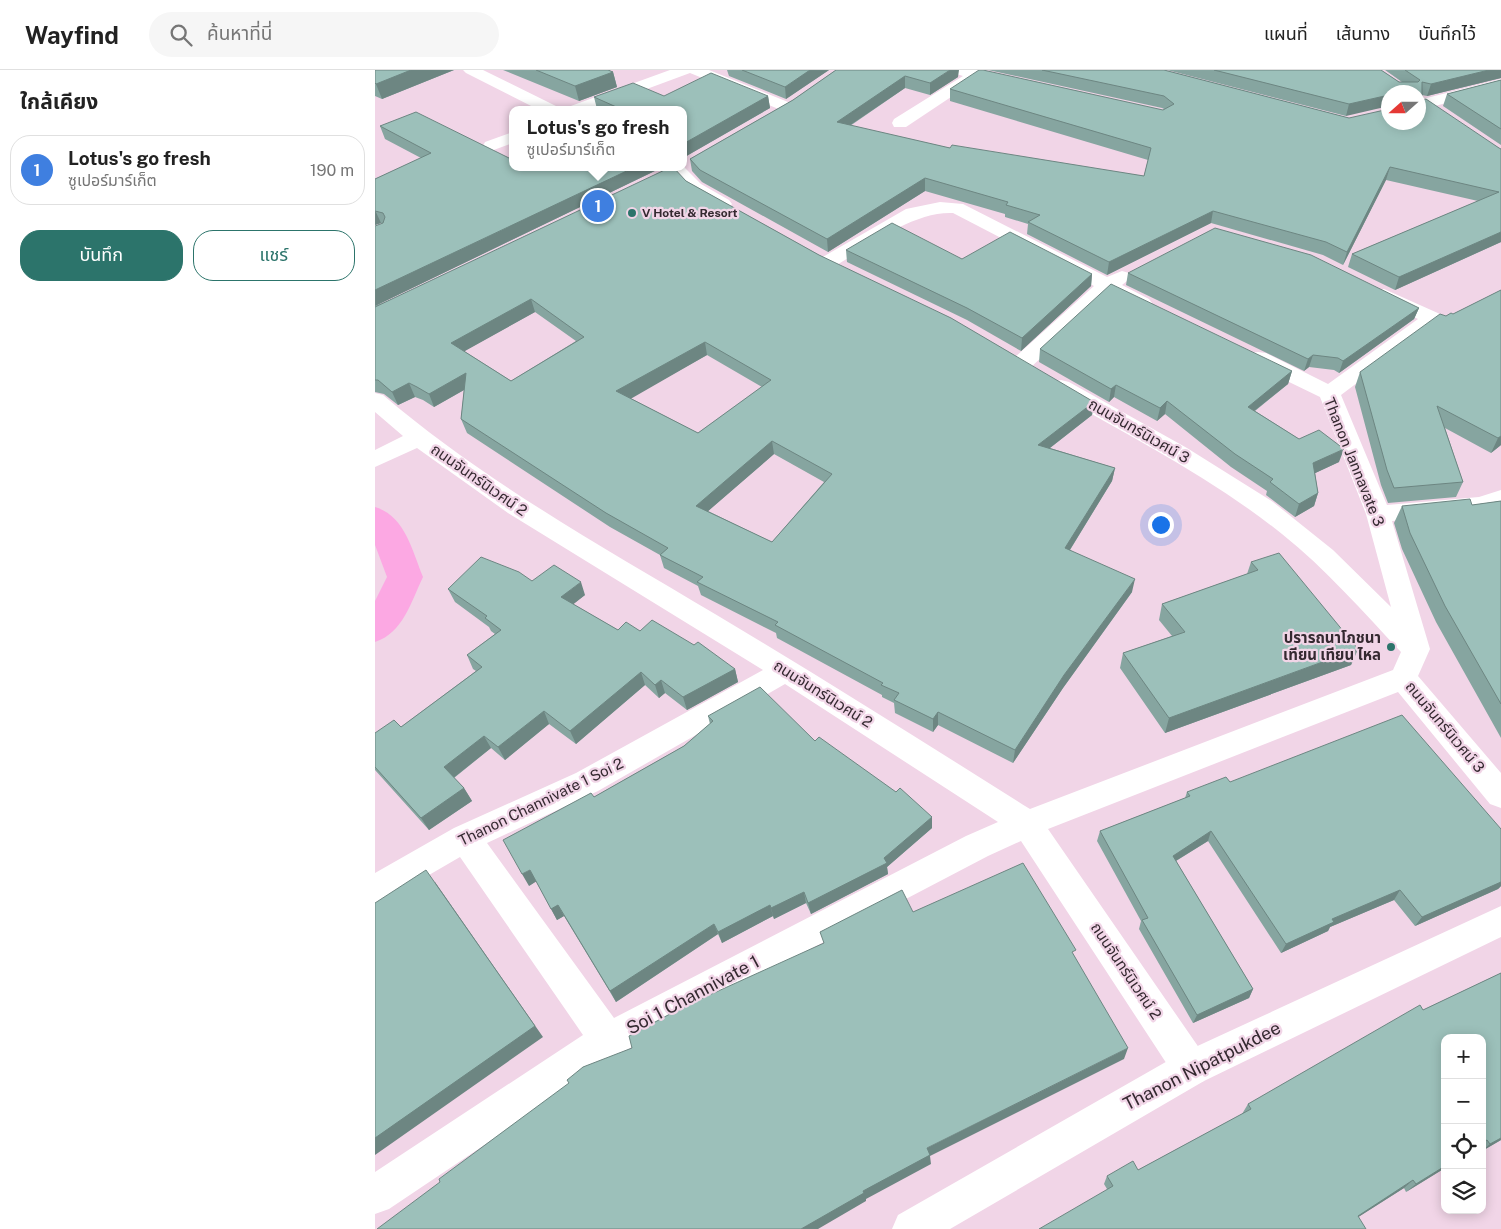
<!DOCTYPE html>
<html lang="th">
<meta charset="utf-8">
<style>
body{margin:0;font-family:"Public Sans","Noto Sans Thai",sans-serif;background:#f6f6f6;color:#222}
.controls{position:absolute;right:15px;bottom:15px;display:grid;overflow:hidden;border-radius:10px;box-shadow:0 2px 12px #0003}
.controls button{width:45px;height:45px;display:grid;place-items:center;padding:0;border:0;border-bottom:1px solid #e0e0e0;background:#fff;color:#222;font:25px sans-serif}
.compass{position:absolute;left:1006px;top:15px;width:45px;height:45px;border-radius:50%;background:#fff;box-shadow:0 2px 12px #0003;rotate:249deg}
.you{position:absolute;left:785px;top:454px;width:18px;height:18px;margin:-12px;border:4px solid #fff;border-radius:50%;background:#1a73e8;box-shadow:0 0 0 8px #1a73e833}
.badge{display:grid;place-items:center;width:32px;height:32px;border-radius:50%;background:#2c746b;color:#fff;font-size:16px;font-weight:700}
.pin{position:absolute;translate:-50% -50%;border:2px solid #fff;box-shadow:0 1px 5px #0006}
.popup{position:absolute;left:134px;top:36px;width:178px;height:65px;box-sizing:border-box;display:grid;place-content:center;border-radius:10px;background:#fff;filter:drop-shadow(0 1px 4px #0005);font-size:16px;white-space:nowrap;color:#767676}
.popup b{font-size:19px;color:#222}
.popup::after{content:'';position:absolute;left:50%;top:100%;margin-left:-10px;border:10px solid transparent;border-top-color:#fff}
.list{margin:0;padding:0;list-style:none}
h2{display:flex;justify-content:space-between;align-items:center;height:65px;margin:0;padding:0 20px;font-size:21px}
h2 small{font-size:16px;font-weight:400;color:#767676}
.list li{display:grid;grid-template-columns:32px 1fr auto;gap:15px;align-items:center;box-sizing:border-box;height:70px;margin:0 10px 10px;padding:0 10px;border:1px solid #e0e0e0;border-radius:20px}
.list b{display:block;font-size:19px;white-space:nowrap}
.list p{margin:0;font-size:16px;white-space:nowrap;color:#767676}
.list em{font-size:16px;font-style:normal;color:#767676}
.actions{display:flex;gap:10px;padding:15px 20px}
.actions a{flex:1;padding:11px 0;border:1px solid #2c746b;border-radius:20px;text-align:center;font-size:18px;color:#2c746b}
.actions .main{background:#2c746b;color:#fff}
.icon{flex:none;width:28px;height:28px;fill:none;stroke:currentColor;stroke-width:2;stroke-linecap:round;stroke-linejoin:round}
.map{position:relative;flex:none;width:1126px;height:1159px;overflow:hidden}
header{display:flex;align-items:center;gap:30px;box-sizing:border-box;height:70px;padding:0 25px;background:#fff;border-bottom:1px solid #e0e0e0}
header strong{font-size:24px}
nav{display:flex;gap:28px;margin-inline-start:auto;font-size:18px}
.search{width:350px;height:45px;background:#f6f6f6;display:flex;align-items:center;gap:12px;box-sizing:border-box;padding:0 18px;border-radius:28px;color:#767676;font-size:19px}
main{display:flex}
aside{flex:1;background:#fff}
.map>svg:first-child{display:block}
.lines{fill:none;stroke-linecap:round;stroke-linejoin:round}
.canal{fill:#fca8e3;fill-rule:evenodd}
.minor{fill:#fff;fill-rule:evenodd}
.tertiary{fill:#fff;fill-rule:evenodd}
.wall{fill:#86a5a0;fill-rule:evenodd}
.shaded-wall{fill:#6d8682}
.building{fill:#9cc0ba;stroke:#6d8682;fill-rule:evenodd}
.poi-dot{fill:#2c746b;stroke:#f1d5e7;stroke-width:2}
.labels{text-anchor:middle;stroke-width:4.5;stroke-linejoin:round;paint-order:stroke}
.far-poi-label{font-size:12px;font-weight:bold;fill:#342930;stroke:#f1d5e7;text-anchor:start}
.street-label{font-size:15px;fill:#342930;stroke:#f1d5e7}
.poi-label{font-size:15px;font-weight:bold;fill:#342930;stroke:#f1d5e7;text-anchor:end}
.near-street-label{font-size:18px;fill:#342930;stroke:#f1d5e7}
</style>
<header>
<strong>Wayfind</strong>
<div class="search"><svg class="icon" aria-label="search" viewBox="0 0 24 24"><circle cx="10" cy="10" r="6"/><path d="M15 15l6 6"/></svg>ค้นหาที่นี่</div>
<nav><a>แผนที่</a><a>เส้นทาง</a><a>บันทึกไว้</a></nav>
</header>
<main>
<aside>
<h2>ใกล้เคียง<small></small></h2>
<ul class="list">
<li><span class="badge" style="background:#3f7fe0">1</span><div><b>Lotus's go fresh</b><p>ซูเปอร์มาร์เก็ต</p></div><em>190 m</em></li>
</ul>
<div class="actions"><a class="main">บันทึก</a><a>แชร์</a></div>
</aside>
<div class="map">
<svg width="1126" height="1159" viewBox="0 0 1126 1159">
<rect width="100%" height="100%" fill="#f1d5e7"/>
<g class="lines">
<!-- canal -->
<path class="canal" d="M 0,437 C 30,446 37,480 48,507 C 36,532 28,563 0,572 L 0,531 L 12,507 L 0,475 Z"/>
<!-- minor -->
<path class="minor" d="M 88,0 L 108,0 L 183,37 L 185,40 L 164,40 L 91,3 Z
M 295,0 L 334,0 L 418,34 L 420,37 L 418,40 L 406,40 L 315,3 L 215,40 L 191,40 L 193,37 Z
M 575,0 L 604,0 L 641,9 L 643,12 L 635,17 L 603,9 L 531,57 L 519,57 L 517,53 L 519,49 L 588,6 L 578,3 Z
M 1126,9 L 1126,19 L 1044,40 L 1044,30 Z
M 138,62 L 138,73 L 116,81 L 110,80 L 108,76 L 110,72 Z
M 308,96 L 326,114 L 354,130 L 357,134 L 354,138 L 342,138 L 314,122 L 287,97 Z
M 565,132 L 588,134 L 732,207 L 747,201 L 754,203 L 757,207 L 747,215 L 774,229 L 777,233 L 774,237 L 767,239 L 760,237 L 734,224 L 654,299 L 646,300 L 638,299 L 635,294 L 638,289 L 719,216 L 578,143 C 538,141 494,176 460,196 L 446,196 L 443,192 L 446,188 L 531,139 Z
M 1009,219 L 1065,244 L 1068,248 L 966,325 L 1012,435 L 1104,427 L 1126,420 L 1126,437 L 1115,441 L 1017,451 L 1055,579 L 1043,606 L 1126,703 L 1126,738 L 1115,734 L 1023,622 L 673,759 L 829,985 L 834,998 L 829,1011 L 816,1016 L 803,1011 L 646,771 L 613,786 L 422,886 L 246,983 L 14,1139 L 0,1144 L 0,1102 L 208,965 L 85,787 L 11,830 L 0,835 L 0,803 L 79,758 L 201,703 L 388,600 L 133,443 L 42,378 L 0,397 L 0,380 L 28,366 L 0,342 L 0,323 L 8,325 C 109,411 226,476 340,544 C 446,607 550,673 655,739 L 1018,600 L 1026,582 C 988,542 951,499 907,464 C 837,408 756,367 678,322 L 675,317 L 678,312 L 686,310 L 694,312 L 812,378 L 898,432 L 958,480 L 1016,537 L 991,444 L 945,327 L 875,293 L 872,288 L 875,283 L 883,282 L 891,283 L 953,314 L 1043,249 L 1002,229 L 999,225 L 1002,221 ZM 410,614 L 623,752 L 591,766 L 239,948 L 112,773 L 223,721 Z"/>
<!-- tertiary -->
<path class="tertiary" d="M 1126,836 L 1126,867 L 829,1011 L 575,1159 L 517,1159 L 523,1145 L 803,985 Z"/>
</g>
<!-- wall -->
<path class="wall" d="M 0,0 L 79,0 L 7,29 L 0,26 Z
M 128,0 L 233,0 L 238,2 L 242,17 L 204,31 Z
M 352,0 L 454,0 L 411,29 L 354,6 Z
M 461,0 L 583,7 L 555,25 L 530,18 L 475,56 L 575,78 L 769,106 L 773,90 L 575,31 L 575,19 L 788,40 L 789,39 L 787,38 L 613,0 L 789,0 L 974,48 L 1014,52 L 1044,22 L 1014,22 L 971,46 L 792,0 L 1006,0 L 1024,12 L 1027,12 L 1010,0 L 1126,0 L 1126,8 L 1052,26 L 1047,25 L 1047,30 L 1124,78 L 1126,172 L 1020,220 L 973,197 L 977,184 L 1103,131 L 1011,110 L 968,195 L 948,185 L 836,153 L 732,205 L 652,164 L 653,154 L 630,147 L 630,144 L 550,121 L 453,182 L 327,112 L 317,101 L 315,89 L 418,30 Z
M 1126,10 L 1126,75 L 1068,36 L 1072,24 Z
M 289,26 L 393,26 L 395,38 L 308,88 L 308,40 L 223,40 L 222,39 L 219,27 Z
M 5,56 L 138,97 L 286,97 L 286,98 L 0,236 L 0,156 L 7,154 L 6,153 L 0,155 L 0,109 L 46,88 L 10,69 Z
M 311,111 L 444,185 L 719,332 L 717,345 L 675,378 L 740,398 L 737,411 L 695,480 L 757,522 L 688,618 L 638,693 L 563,655 L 558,662 L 520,643 L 519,633 L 507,627 L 507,625 L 402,568 L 401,563 L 326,525 L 323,516 L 289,498 L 285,485 L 235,457 L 92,363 L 86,349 L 89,320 L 59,337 L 48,330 L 40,327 L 23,335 L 9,324 L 0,322 L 0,236 ZM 160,242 L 201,271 L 136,311 L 89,281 ZM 332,285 L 387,317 L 323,363 L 255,328 ZM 399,384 L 449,412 L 397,472 L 333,441 Z
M 471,180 L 587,189 L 717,204 L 716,216 L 646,281 L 592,250 L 472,192 Z
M 753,203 L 1044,238 L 1039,249 L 964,303 L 959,300 L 934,297 L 929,301 L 751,215 Z
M 1126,220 L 1126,375 L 1116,383 L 1070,358 L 1088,412 L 1081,427 L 1013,433 L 1006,415 L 980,317 L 985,302 L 1071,246 L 1078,244 Z
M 665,279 L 917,301 L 913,314 L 880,341 L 924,369 L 964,392 L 940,403 L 943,423 L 939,436 L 920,447 L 891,425 L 892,421 L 856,397 L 790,344 L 782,351 L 739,327 L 734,332 L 664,292 Z
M 1126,431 L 1126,668 L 1061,552 L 1027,479 L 1019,453 L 1027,436 L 1097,435 Z
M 876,492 L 983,579 L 976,595 L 790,663 L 745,598 L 748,583 L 797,566 L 784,550 L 787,534 L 872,504 Z
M 157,511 L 210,525 L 198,534 L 243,560 L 265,561 L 319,575 L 360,599 L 363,612 L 312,640 L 290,623 L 284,628 L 270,615 L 201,674 L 174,654 L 130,690 L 116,678 L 79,708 L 89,718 L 97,731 L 54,760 L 0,700 L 0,663 L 26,657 L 101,601 L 98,599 L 92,585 L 120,564 L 116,561 L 114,557 L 80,532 L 73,519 Z
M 333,646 L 440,671 L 521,722 L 557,747 L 557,758 L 512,797 L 513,804 L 436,844 L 431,833 L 399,849 L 398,846 L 347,873 L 343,864 L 241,932 L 189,846 L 182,850 L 161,811 L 154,816 L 219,727 L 309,676 L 335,654 Z
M 855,712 L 1126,759 L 1126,816 L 1123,819 L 1040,856 L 1019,830 L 955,857 L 953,861 L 906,883 L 833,771 L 801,791 L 878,919 L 874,928 L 818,953 L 764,859 L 766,851 L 722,771 L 725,761 L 810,728 L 812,722 Z
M 1126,903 L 1126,1070 L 1107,1081 L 1107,968 L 1070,968 L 1070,1098 L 1031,1122 L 1029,1118 L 983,1147 L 732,1119 L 729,1114 L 732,1106 L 763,1100 L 867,1044 L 873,1034 L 1048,940 Z"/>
<!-- shaded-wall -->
<path class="shaded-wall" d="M 36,0 L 79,0 L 7,29 L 1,14 Z
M 435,0 L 454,0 L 411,29 L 410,17 Z
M 575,0 L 584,0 L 583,7 L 555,25 L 555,13 Z
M 1114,0 L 1126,0 L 1126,8 L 1052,26 L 1056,14 Z
M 238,2 L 242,17 L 204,31 L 200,16 Z
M 530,6 L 530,18 L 462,64 L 462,52 Z
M 1014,25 L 1014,36 L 971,46 L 974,34 Z
M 393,26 L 395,38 L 308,88 L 308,74 Z
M 260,97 L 286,97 L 286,98 L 0,236 L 0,220 Z
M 1015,97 L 1011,110 L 968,195 L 972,182 Z
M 550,108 L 550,121 L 453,182 L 452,169 Z
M 0,140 L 6,153 L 0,155 Z
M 838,141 L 836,153 L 732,205 L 734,192 Z
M 1126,162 L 1126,172 L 1020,220 L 1024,207 Z
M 717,204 L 716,216 L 646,281 L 647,268 Z
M 156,229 L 160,242 L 81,286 L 76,273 Z
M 1044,238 L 1039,249 L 964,303 L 968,291 Z
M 330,272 L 332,285 L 245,335 L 241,321 Z
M 938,285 L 934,297 L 929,301 L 933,289 Z
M 917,301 L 913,314 L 869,349 L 873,337 Z
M 91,303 L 96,316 L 59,337 L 54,324 Z
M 34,313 L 40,327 L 23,335 L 17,322 Z
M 741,315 L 739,327 L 734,332 L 736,319 Z
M 792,331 L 790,344 L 782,351 L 785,338 Z
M 719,332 L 717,345 L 662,388 L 663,375 Z
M 1126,366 L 1126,375 L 1116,383 L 1123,368 Z
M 397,371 L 399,384 L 324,449 L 321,436 Z
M 969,379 L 964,392 L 934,406 L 938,393 Z
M 740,398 L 737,411 L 688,491 L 690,478 Z
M 943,423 L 939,436 L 920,447 L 924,434 Z
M 760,509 L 757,522 L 688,618 L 638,693 L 640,680 L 689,605 Z
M 206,512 L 210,525 L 191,540 L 186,527 Z
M 983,579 L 976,595 L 790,663 L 794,648 Z
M 360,599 L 363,612 L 312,640 L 308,627 Z
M 266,602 L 270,615 L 201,674 L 195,661 Z
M 286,610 L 290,623 L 284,628 L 280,615 Z
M 169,641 L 174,654 L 130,690 L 123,677 Z
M 563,642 L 563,655 L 558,662 L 558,649 Z
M 109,666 L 116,678 L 77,709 L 69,697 Z
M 89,718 L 97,731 L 54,760 L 46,748 Z
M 557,747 L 557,758 L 512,797 L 513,804 L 436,844 L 433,833 L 509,788 Z
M 836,761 L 833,771 L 794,795 L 798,786 Z
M 155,800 L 162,811 L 154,816 L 147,804 Z
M 1126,811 L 1126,816 L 1123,819 L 1040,856 L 1047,847 Z
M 60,812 L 168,967 L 0,1085 L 0,1068 Z
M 1025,820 L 1019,830 L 955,857 L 953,861 L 906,883 L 911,874 L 957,849 Z
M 429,822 L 431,833 L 399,849 L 396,838 Z
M 183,835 L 189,846 L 182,850 L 176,839 Z
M 395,835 L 398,846 L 347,873 L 343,862 Z
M 339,854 L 343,864 L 241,932 L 235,921 Z
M 878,919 L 874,928 L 818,953 L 822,945 Z
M 753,978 L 749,989 L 555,1086 L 556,1094 L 491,1129 L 491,1131 L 443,1159 L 426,1159 L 488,1121 L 552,1078 Z
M 1126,1068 L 1126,1070 L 1107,1081 L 1115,1074 Z
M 1070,1096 L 1070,1098 L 1031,1122 L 1041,1114 Z
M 1038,1110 L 1029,1118 L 974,1153 L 983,1146 Z"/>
<!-- building -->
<path class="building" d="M 0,0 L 36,0 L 1,14 L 0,13 Z
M 161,0 L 233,0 L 238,2 L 200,16 Z
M 367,0 L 435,0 L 410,17 Z
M 461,0 L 575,0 L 555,13 L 530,6 L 462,52 L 575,78 L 577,75 L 769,106 L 776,78 L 575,19 L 604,0 L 608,0 L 788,40 L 799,34 L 789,26 L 667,0 L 789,0 L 974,48 L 1014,39 L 1014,52 L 1044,52 L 1044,22 L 1014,22 L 1014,25 L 974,34 L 839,0 L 1006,0 L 1024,12 L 1043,12 L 1045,10 L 1030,0 L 1114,0 L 1056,14 L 1047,12 L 1047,30 L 1051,29 L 1124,78 L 1126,79 L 1126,162 L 1024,207 L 977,184 L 1124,122 L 1015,97 L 972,182 L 951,172 L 838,141 L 734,192 L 653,152 L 665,145 L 631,135 L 633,132 L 550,108 L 452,169 L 325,100 L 315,89 L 418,30 Z
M 336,3 L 393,26 L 308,74 L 308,40 L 248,40 L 219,27 L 258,13 L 289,26 Z
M 1126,10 L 1126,59 L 1072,24 Z
M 41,42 L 138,90 L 138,97 L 260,97 L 0,220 L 0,156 L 8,153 L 10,147 L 8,143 L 0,141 L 0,109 L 56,83 L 5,56 Z
M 296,97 L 298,97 L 311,111 L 444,185 L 576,248 L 719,332 L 663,375 L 740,398 L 690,478 L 760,509 L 689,605 L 640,680 L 563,642 L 558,649 L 519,630 L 524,623 L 506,615 L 508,613 L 400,555 L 403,552 L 322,512 L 328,507 L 285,485 L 293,478 L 231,443 L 86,349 L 91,303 L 54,324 L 42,317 L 34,313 L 17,322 L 3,310 L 0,310 L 0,237 ZM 156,229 L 209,267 L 136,311 L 76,273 ZM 330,272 L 396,310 L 323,363 L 241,321 ZM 397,371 L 457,404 L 397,472 L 321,436 Z
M 517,153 L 587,189 L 635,162 L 717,204 L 647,268 L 592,238 L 471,180 Z
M 840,158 L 936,185 L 1044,238 L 968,291 L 963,288 L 938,285 L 933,289 L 753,203 Z
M 736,214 L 917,301 L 873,337 L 924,369 L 944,360 L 969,379 L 938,393 L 943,423 L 924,434 L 895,412 L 898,409 L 860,384 L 792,331 L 785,338 L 741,315 L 736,319 L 665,279 Z
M 1126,220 L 1126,366 L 1123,368 L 1062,336 L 1088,412 L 1019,418 L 1012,400 L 985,302 L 1065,244 L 1071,246 L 1076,243 L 1078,244 Z
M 1095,429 L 1097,435 L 1126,431 L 1126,634 L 1070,536 L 1035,463 L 1027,436 Z
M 904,483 L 983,579 L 794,648 L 748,583 L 810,562 L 787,534 L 883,500 L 876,492 Z
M 106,487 L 144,502 L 157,511 L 179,495 L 206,512 L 186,527 L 243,560 L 251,552 L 265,561 L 277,550 L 319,575 L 323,572 L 360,599 L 308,627 L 286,610 L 280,615 L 266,602 L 195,661 L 169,641 L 123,677 L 109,666 L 69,697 L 89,718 L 46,748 L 0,697 L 0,663 L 19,650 L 26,657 L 107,597 L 92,585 L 126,560 L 110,548 L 112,546 L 73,519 Z
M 385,617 L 440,671 L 444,667 L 521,722 L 525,718 L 557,747 L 509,788 L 512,793 L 433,833 L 429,822 L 396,838 L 395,835 L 343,862 L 339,854 L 235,921 L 183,835 L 176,839 L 155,800 L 147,804 L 128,770 L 216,723 L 219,727 L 309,676 L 338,651 L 333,646 Z
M 1027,645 L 1126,759 L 1126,812 L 1047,847 L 1025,820 L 957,849 L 959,852 L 911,874 L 836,761 L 798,786 L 878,919 L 822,945 L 767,850 L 773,848 L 725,761 L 815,726 L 812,722 L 851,707 L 855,712 Z
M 648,793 L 701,880 L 697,882 L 753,978 L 552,1078 L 555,1085 L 488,1121 L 489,1123 L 426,1159 L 2,1159 L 65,1112 L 64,1109 L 194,1013 L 192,1010 L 208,997 L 257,978 L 254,966 L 308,937 L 449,873 L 445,862 L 527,820 L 538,842 Z
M 51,800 L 160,956 L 0,1068 L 0,833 Z
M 1126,903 L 1126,1068 L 1115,1074 L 1112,1070 L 1107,1073 L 1107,968 L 1070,968 L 1070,1096 L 1041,1114 L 1038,1110 L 983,1146 L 991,1159 L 664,1159 L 738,1116 L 732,1106 L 758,1091 L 763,1100 L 876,1039 L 873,1034 L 1045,935 L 1048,940 Z"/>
<!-- markers -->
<g class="poi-dot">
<circle cx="257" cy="143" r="5"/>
<circle cx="1016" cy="577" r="5"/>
</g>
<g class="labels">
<!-- far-poi labels -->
<g class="far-poi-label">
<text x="267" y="147">V Hotel &amp; Resort</text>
</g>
<!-- street labels -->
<g class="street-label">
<text transform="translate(764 361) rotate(30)" y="5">ถนนจันทร์นิเวศน์ 3</text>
<text transform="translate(979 392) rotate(68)" y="5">Thanon Jannavate 3</text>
<text transform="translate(104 410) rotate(35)" y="5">ถนนจันทร์นิเวศน์ 2</text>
<text transform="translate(448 624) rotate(32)" y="5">ถนนจันทร์นิเวศน์ 2</text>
<text transform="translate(1070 657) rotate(50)" y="5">ถนนจันทร์นิเวศน์ 3</text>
<text transform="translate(166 732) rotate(-26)" y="5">Thanon Channivate 1 Soi 2</text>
<text transform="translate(751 901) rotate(56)" y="5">ถนนจันทร์นิเวศน์ 2</text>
</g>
<!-- poi labels -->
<g class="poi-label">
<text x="1006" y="573">ปรารถนาโภชนา<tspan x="1006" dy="17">เทียน เทียน ไหล</tspan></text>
</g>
<!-- near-street labels -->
<g class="near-street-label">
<text transform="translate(318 925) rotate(-28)" y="6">Soi 1 Channivate 1</text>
<text transform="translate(827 996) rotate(-27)" y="6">Thanon Nipatpukdee</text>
</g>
</g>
</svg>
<div class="controls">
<button>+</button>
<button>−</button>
<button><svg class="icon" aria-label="locate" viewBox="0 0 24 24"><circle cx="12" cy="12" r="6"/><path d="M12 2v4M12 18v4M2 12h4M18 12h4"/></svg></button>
<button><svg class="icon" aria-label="layers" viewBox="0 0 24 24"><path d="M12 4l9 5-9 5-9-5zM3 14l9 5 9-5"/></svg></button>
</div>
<svg class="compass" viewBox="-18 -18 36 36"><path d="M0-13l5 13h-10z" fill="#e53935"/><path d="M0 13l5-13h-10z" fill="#767676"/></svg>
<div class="you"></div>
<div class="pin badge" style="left:223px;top:136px;background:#3f7fe0">1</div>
<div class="popup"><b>Lotus's go fresh</b>ซูเปอร์มาร์เก็ต</div>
</div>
</main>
